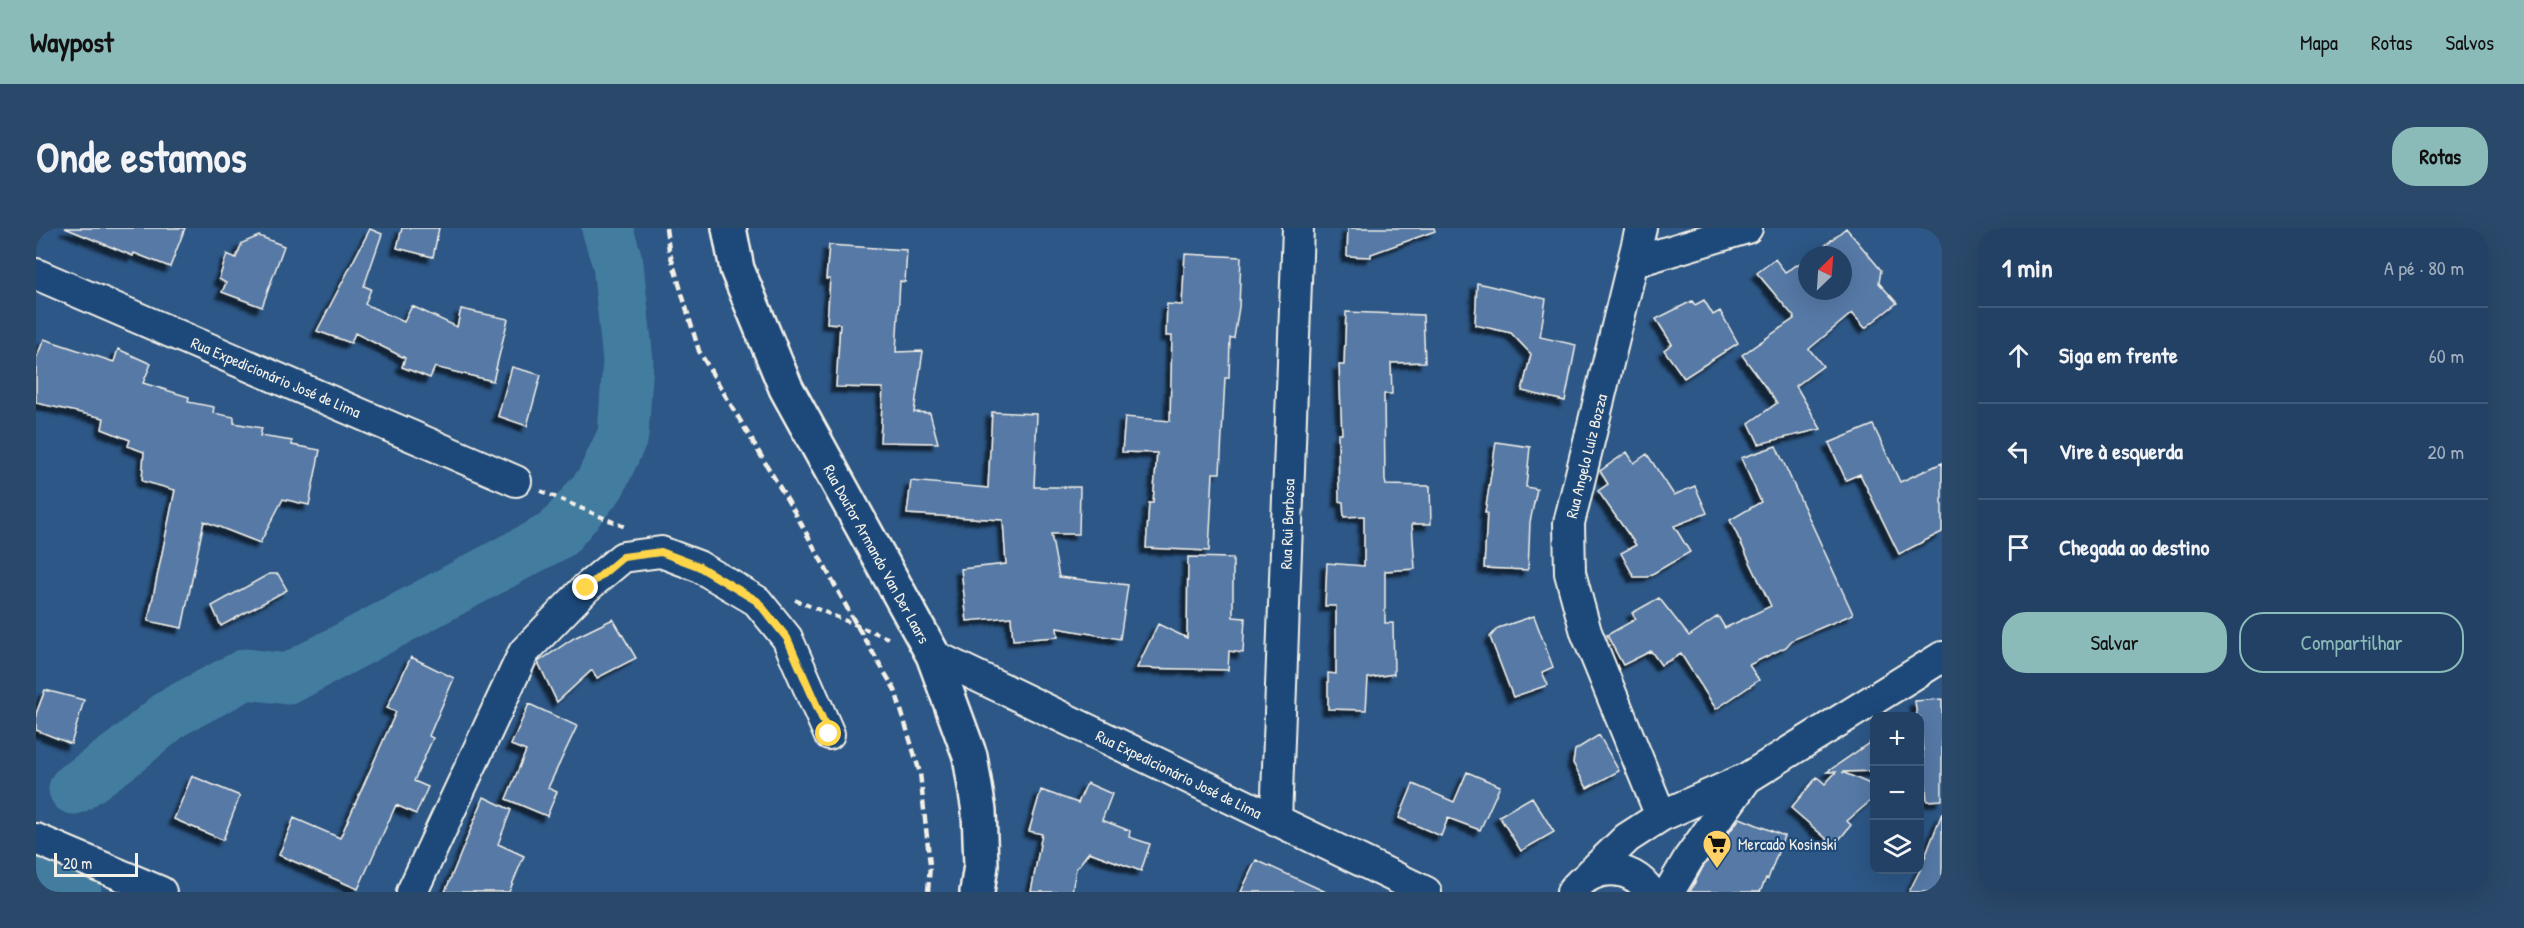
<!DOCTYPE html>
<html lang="pt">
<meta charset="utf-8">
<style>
body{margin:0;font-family:"Patrick Hand",sans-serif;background:#2a486a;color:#f1f3f6}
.controls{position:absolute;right:18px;bottom:18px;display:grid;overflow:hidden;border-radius:12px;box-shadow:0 6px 24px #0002}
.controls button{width:54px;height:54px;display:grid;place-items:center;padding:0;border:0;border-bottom:2px solid #3f5a78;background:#224164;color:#f1f3f6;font:30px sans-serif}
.compass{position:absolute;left:1762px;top:18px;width:54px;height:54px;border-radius:50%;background:#224164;box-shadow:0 6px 24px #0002;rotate:25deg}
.scale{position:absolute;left:18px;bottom:15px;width:84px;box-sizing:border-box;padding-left:6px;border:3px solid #f4f1e8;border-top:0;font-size:16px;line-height:21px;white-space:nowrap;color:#f4f1e8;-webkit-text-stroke:4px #1f4a7a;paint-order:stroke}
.stop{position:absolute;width:18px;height:18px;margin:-14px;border:4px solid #ffd54a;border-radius:50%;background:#fff}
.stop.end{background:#ffd54a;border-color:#fff;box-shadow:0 2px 6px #0008}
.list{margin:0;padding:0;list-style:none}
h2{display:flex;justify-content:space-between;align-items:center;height:78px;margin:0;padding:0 24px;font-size:26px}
h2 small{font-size:20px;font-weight:400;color:#a2afbf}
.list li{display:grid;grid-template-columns:39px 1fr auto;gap:18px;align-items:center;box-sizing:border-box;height:96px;padding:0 24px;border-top:2px solid #3f5a78}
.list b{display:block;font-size:22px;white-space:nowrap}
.list em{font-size:20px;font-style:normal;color:#a2afbf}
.actions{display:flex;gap:12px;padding:18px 24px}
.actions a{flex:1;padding:14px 0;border:2px solid #8bbbb9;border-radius:24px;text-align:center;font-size:21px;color:#8bbbb9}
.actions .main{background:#8bbbb9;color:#111}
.icon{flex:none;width:33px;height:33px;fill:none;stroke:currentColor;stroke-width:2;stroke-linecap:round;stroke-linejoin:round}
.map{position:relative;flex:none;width:1906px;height:664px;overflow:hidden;border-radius:24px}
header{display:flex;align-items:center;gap:36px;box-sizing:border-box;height:84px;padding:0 30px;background:#8bbbb9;color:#111}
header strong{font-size:28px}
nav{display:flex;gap:33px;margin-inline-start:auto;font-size:21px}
.intro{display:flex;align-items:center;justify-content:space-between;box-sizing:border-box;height:144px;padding:0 36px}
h1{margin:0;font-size:42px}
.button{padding:15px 27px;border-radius:24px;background:#8bbbb9;color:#111;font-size:21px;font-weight:700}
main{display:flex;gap:36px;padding:0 36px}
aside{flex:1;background:#224164;border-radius:24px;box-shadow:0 6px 24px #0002}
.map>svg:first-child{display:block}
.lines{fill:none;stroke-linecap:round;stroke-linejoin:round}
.river{stroke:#437b9f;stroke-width:51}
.building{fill:#5679a6;stroke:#f4f1e8;stroke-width:1.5;filter:url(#shadow)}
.street-casing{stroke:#f4f1e8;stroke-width:34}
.secondary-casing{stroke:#f4f1e8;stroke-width:38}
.path{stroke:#f4f1e8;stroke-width:4;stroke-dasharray:6 4.5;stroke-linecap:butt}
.street{stroke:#1f4a7a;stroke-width:30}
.secondary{stroke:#1f4a7a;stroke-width:33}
.rail{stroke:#f4f1e8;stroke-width:4.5;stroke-dasharray:9 4.5;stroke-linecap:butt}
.route{stroke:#ffd54a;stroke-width:8}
.labels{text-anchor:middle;stroke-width:4.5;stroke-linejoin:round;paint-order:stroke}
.street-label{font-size:16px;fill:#f4f1e8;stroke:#1f4a7a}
.poi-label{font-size:16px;fill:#f4f1e8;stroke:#1f4a7a;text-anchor:start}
</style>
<header>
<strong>Waypost</strong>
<nav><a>Mapa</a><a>Rotas</a><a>Salvos</a></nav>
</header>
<div class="intro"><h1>Onde estamos</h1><a class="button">Rotas</a></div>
<main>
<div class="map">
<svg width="1906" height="664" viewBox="0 0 1906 664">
<defs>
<filter id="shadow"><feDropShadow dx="-5.5" dy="5.5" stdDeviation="1.5" flood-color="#0009"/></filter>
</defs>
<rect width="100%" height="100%" fill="#2d5786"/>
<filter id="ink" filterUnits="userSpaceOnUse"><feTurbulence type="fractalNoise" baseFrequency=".0167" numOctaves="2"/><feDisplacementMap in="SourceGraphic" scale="12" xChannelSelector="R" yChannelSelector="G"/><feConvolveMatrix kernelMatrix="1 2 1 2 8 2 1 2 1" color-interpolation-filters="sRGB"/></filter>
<g filter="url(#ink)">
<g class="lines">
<!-- river -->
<path class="river" d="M 38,561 L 88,525 L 136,485 L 210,446 L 252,451 L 522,306 L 564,256 L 587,207 L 592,133 L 582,36 L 571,0
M 13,637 L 40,664"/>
</g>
<!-- building -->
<path class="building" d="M 29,0 L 149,0 L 134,39 L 98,25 L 97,28 Z
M 366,0 L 403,0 L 397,29 L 361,20 Z
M 1312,0 L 1398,0 L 1399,3 L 1335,26 L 1335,29 L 1311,28 Z
M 1810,0 L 1845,42 L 1843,55 L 1861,75 L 1829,100 L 1816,85 L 1773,121 L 1787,138 L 1760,158 L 1785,201 L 1723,216 L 1713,195 L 1741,175 L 1706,127 L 1759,90 L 1721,45 L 1739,31 L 1749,44 L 1771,31 L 1771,63 L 1807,63 L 1807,27 L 1777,27 Z
M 334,1 L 346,6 L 328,58 L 335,61 L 329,76 L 368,94 L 376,78 L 421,99 L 425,81 L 472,91 L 457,153 L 399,139 L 394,150 L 366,139 L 369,130 L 319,105 L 315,115 L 281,103 Z
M 223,8 L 248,18 L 226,79 L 186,64 L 190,55 L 183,51 L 191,26 L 200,30 L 206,15 Z
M 793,17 L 871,22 L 869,54 L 864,53 L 860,124 L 887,123 L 878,184 L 894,185 L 902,215 L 844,214 L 847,160 L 800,159 L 804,96 L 791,95 L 794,51 L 790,51 Z
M 1149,26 L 1205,29 L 1203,79 L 1198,110 L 1194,110 L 1193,150 L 1189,150 L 1184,245 L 1177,245 L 1173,323 L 1110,320 L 1113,275 L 1117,275 L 1121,225 L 1086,224 L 1089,189 L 1134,193 L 1136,108 L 1130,108 L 1131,76 L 1146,77 Z
M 1441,55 L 1510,71 L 1504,109 L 1540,117 L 1529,173 L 1486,163 L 1495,126 L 1475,105 L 1439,97 Z
M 1668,72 L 1677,87 L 1684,83 L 1702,115 L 1648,150 L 1628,122 L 1636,116 L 1620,91 L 1656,73 L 1659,77 Z
M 1310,84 L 1387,87 L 1389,134 L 1355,135 L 1356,166 L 1348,166 L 1349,252 L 1350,257 L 1394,258 L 1395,296 L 1376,296 L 1379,341 L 1349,343 L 1349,395 L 1357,395 L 1358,446 L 1332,450 L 1330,482 L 1292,481 L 1292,445 L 1300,446 L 1300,378 L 1289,378 L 1291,335 L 1328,338 L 1328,288 L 1308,289 L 1307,274 L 1303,273 L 1302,206 L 1306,206 L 1303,137 L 1308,137 Z
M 8,111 L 78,134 L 82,121 L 115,136 L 107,155 L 153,169 L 152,174 L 178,179 L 177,185 L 198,189 L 198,195 L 226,200 L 224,208 L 256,213 L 256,217 L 284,222 L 273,277 L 247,271 L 224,315 L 168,293 L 146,400 L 112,393 L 139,262 L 106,253 L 108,224 L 92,218 L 94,212 L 66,201 L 68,190 L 0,175 L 0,131 Z
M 476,139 L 505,147 L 491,198 L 462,188 Z
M 956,184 L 1001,186 L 998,259 L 1044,259 L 1043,306 L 1015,306 L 1023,349 L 1092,357 L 1084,411 L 1021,400 L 1022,409 L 977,412 L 975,389 L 931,393 L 925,341 L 970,336 L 967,292 L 871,286 L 875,253 L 952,260 Z
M 1837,197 L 1864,254 L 1906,235 L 1906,304 L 1863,326 L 1824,246 L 1810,252 L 1793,215 Z
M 1460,214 L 1494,219 L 1490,259 L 1501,261 L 1494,294 L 1492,342 L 1448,340 L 1451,285 L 1449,285 Z
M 1740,218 L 1817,386 L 1756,412 L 1750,419 L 1713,437 L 1723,452 L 1680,481 L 1645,426 L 1625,437 L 1615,423 L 1587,437 L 1571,407 L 1600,391 L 1596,385 L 1623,370 L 1653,408 L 1682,388 L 1689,400 L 1735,378 L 1694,292 L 1725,274 L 1705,230 Z
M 1591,224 L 1598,235 L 1611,226 L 1638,267 L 1659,258 L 1671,285 L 1638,298 L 1654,324 L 1611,349 L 1598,349 L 1585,325 L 1600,317 L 1562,263 L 1572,256 L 1564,243 Z
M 1152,329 L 1197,330 L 1197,389 L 1209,390 L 1207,425 L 1193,423 L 1192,442 L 1101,440 L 1122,396 L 1151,410 Z
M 233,346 L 242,346 L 251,362 L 185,398 L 176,378 Z
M 1498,388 L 1517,439 L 1506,444 L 1512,457 L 1477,469 L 1454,409 L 1462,400 Z
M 577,391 L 600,430 L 561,450 L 556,442 L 521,474 L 502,434 L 538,410 Z
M 375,429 L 418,450 L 393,508 L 397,510 L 378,553 L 392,559 L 380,586 L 360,577 L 322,661 L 243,627 L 258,590 L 304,610 L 360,484 L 351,480 Z
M 9,462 L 48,472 L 35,516 L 0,502 L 0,486 Z
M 1906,471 L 1906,572 L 1891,573 L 1884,489 L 1881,489 L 1879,473 Z
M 493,476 L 541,498 L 512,560 L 521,564 L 511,588 L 470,571 L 490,523 L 475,517 Z
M 1563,507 L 1583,543 L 1551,560 L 1537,535 L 1539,522 Z
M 1839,511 L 1839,543 L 1806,544 L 1839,558 L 1839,569 L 1811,593 L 1815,597 L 1802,613 L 1793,613 L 1755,580 L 1781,549 L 1789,556 L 1800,544 L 1791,544 Z
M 1431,544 L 1464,558 L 1444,602 L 1412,590 L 1405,608 L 1363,590 L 1377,556 L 1418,574 Z
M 156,548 L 204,568 L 187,612 L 138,591 Z
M 1051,555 L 1076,566 L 1066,592 L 1094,603 L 1093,609 L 1114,616 L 1105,643 L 1053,624 L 1040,641 L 1036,664 L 995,664 L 1006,606 L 993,603 L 1005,562 L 1042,575 Z
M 448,569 L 475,582 L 462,616 L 488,628 L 473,664 L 409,664 Z
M 1496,569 L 1518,604 L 1485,623 L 1463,588 Z
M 1906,585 L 1906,664 L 1873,664 L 1884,642 Z
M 1704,590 L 1748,608 L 1732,651 L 1730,650 L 1724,664 L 1654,664 L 1667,639 Z
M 1220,632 L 1290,664 L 1205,664 Z"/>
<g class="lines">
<!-- street casing -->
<g class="street-casing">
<path id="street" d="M 1605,0 L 1533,295 L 1534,345 L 1550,404 L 1625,588
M 1598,34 L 1711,0
M 0,46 L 480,253
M 897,427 L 1390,664
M 1240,593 L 1262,0
M 0,611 L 125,664
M 1554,646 L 1591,610 L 1625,588 L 1711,550 L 1906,429
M 376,664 L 488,424 L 550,360 L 587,329 L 625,324 L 662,338 L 721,373 L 751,410 L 793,506
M 1536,664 C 1556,635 1595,635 1614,664
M 1633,664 L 1653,630 L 1711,550"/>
</g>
<!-- secondary casing -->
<g class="secondary-casing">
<path id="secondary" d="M 693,0 L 701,41 L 750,160 L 897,427 L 934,528 L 943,583 L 945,637 L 941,664"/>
</g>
<!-- path -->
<path class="path" d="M 505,263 L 589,299
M 759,372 L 852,410"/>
<!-- street -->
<use href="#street" class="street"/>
<!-- secondary -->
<use href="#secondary" class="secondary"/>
<!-- rail -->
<path class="rail" d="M 630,0 L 633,22 L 663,123 L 762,290 L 821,398 L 859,462 L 884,545 L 894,637 L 892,664"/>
</g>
</g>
<g class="lines" filter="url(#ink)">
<!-- route -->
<path class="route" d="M 550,360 L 587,329 L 625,324 L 662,338 L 721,373 L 751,410 L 793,506"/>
</g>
<!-- icons -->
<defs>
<g id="supermarket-pin" transform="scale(1.5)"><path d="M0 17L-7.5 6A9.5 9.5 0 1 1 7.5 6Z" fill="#ffd166" stroke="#1f4a7a"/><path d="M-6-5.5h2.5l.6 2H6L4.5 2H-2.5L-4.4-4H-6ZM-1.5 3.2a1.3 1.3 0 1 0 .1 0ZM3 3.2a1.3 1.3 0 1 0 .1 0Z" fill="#111"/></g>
</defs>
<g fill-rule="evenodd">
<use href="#supermarket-pin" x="1681" y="616"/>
</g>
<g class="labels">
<!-- street labels -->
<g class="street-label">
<text transform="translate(240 149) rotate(23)" y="6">Rua Expedicionário José de Lima</text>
<text transform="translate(1550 228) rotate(-76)" y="6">Rua Angelo Luiz Bozza</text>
<text transform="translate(1251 296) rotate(-88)" y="6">Rua Rui Barbosa</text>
<text transform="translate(841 326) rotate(61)" y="6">Rua Doutor Armando Van Der Laars</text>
<text transform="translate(1143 546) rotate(26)" y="6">Rua Expedicionário José de Lima</text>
</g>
<!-- poi labels -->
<g class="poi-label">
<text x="1702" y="622">Mercado Kosinski</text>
</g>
</g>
</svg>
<div class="controls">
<button>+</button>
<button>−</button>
<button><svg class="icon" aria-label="layers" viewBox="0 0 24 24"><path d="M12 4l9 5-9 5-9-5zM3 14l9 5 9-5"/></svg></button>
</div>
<svg class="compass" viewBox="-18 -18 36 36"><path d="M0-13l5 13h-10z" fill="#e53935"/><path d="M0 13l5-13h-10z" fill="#a2afbf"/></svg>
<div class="scale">20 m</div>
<div class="stop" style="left:793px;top:506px"></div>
<div class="stop end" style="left:550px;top:360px"></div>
</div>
<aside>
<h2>1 min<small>A pé · 80 m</small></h2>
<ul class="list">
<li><svg class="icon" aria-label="ahead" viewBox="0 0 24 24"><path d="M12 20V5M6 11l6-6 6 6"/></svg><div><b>Siga em frente</b></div><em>60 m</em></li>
<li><svg class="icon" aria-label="left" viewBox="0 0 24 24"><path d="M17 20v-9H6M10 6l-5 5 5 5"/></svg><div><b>Vire à esquerda</b></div><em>20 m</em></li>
<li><svg class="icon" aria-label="arrive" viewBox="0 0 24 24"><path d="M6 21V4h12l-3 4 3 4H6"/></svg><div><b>Chegada ao destino</b></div></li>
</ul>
<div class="actions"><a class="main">Salvar</a><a>Compartilhar</a></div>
</aside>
</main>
